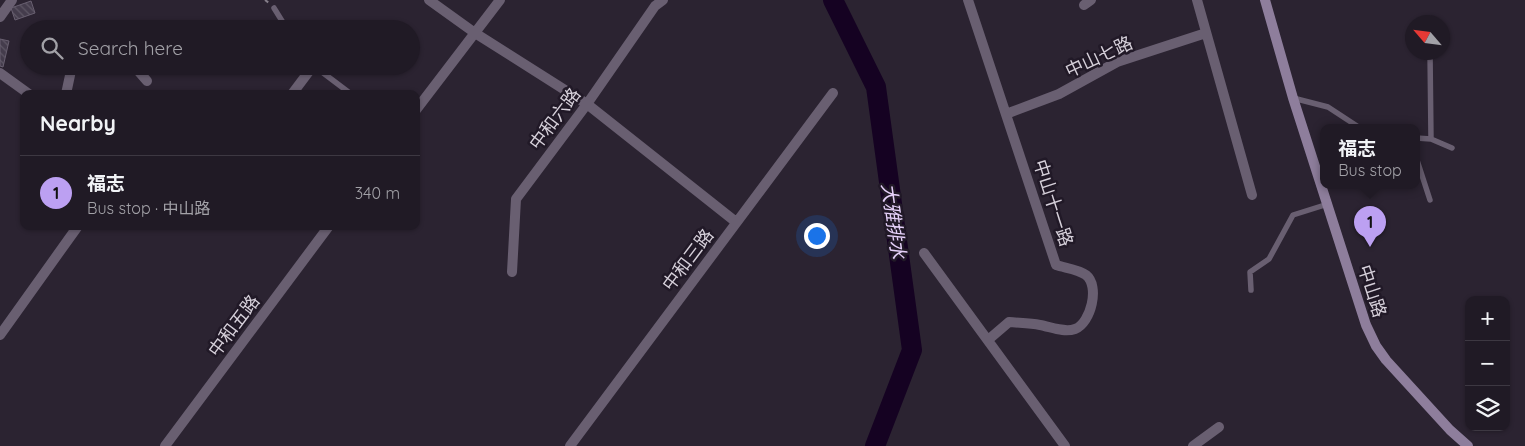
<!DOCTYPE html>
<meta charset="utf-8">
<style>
body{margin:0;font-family:Quicksand,"Noto Sans TC",sans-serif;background:#2d2732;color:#f1f3f6}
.controls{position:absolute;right:15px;bottom:15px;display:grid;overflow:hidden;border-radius:10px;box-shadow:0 1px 4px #0004}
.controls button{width:45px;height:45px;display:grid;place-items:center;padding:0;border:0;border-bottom:1px solid #3d3842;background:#201a25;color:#f1f3f6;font:25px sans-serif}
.compass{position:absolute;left:1405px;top:15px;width:45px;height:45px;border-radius:50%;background:#201a25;box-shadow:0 1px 4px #0004;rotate:298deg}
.you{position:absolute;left:816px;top:235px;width:18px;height:18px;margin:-12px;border:4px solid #fff;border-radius:50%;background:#1a73e8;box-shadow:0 0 0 8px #1a73e833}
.badge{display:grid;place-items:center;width:32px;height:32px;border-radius:50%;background:#bca0f2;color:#111;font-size:16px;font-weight:700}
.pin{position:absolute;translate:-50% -41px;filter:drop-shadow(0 1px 2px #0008)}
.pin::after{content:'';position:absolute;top:26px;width:18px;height:15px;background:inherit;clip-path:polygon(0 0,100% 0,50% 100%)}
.popup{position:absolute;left:1320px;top:124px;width:100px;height:65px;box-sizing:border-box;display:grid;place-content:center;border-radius:10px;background:#201a25;filter:drop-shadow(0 1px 4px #0005);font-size:16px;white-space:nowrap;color:#a2a1a7}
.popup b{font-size:19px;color:#f1f3f6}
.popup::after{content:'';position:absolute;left:50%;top:100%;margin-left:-10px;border:10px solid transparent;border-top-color:#201a25}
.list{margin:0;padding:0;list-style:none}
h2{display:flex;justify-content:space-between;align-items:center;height:65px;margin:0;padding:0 20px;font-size:21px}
h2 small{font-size:16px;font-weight:400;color:#a2a1a7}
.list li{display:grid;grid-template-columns:32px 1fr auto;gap:15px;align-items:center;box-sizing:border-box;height:75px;padding:0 20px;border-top:1px solid #3d3842}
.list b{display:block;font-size:19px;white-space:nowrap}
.list p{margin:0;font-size:16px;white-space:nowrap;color:#a2a1a7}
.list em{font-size:16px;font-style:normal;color:#a2a1a7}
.icon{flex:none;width:28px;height:28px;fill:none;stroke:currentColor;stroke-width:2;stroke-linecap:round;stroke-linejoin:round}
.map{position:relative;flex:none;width:1525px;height:446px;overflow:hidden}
.search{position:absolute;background:#201a25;box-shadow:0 1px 4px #0004;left:20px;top:20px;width:400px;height:55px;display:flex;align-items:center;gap:12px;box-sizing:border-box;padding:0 18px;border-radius:28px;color:#a2a1a7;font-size:19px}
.panel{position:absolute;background:#201a25;box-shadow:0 1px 4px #0004;left:20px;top:90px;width:400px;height:140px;border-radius:10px}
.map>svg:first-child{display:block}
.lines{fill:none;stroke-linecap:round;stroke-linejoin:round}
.river{stroke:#150222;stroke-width:20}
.building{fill:url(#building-back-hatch);stroke:#685f70}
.path{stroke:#857e8a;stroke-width:2;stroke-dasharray:4 4;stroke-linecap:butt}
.lane{stroke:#695f71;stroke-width:5.5}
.street{stroke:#695f71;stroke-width:10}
.secondary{stroke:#8e7e9c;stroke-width:10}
.labels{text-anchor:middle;stroke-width:5;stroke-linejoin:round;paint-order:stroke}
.street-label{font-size:18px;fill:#d6d0da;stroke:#211927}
.water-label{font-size:19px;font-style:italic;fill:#e5d0f9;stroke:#211927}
</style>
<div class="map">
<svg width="1525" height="446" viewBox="0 0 1525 446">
<defs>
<pattern id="building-back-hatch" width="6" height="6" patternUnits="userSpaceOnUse" patternTransform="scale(1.25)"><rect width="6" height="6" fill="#443c4c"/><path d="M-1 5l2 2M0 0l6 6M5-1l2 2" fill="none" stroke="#5e5765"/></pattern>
</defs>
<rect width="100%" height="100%" fill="#2b2331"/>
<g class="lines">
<!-- river -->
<path class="river" d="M 833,0 L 876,87 L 912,350 L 875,446"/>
</g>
<!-- building -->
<path class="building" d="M 31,1 L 35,13 L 15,20 L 11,8 Z
M 0,39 L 9,41 L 3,67 L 0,66 Z"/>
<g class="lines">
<!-- path -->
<path class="path" d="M 265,0 L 269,3"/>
<!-- lane -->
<path class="lane" d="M 274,8 L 287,29
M 1429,18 L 1429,22
M 1430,52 L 1431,139
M 314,66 L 351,94
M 1293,98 L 1328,107 L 1360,128
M 1416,138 L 1431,139 L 1452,148
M 1416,157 L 1430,200
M 1251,290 L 1250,272 L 1269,259 L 1293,215 L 1328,204"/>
<!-- street -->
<path class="street" d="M 429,0 L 475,33 L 587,104 L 736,222
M 968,0 L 1056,265 C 1065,268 1078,269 1086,275 C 1100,286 1091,323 1075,329 C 1064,333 1051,327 1040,325 C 1030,323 1019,323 1009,322 L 988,340
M 1197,0 L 1252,195
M 1084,5 L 1091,0
M 0,17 L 12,0
M 134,66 L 147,81
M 0,73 L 29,94
M 66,94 L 72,66
M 292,94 L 313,66
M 416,110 L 500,0
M 1006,114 L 1059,94 L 1117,62 L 1206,33
M 924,253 L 1065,446
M 512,272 L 516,199 L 587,104 L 655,6 L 663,0
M 0,335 L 78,226
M 165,446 L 329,226
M 570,446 L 833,93
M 1193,446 L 1219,427"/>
<!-- secondary -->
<path class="secondary" d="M 1265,0 L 1293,98 L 1366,325 L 1376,346 L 1386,360 L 1450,430 L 1468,446"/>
</g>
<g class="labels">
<!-- street labels -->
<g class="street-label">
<text transform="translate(1099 57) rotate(-25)" y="6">中山七路</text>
<text transform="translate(555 119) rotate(-53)" y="6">中和六路</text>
<text transform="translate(1053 203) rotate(72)" y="6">中山十一路</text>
<text transform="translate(688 260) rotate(-53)" y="6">中和三路</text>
<text transform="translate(1372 291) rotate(72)" y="6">中山路</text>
<text transform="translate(234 326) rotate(-53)" y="6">中和五路</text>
</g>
<!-- water labels -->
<g class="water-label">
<text transform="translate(894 221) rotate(82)" y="7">大雅排水</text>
</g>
</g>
</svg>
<div class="controls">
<button>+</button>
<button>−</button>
<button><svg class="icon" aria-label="layers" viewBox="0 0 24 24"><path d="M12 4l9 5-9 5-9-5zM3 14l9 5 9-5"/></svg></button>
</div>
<svg class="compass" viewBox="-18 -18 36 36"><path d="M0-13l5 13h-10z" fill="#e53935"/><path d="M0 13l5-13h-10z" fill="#a2a1a7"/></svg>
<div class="you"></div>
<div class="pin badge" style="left:1370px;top:247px">1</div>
<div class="popup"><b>福志</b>Bus stop</div>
<div class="search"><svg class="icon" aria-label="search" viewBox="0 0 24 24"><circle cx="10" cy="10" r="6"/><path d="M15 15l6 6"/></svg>Search here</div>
<section class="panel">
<h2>Nearby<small></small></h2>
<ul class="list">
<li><span class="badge">1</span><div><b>福志</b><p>Bus stop · 中山路</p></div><em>340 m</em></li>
</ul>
</section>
</div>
